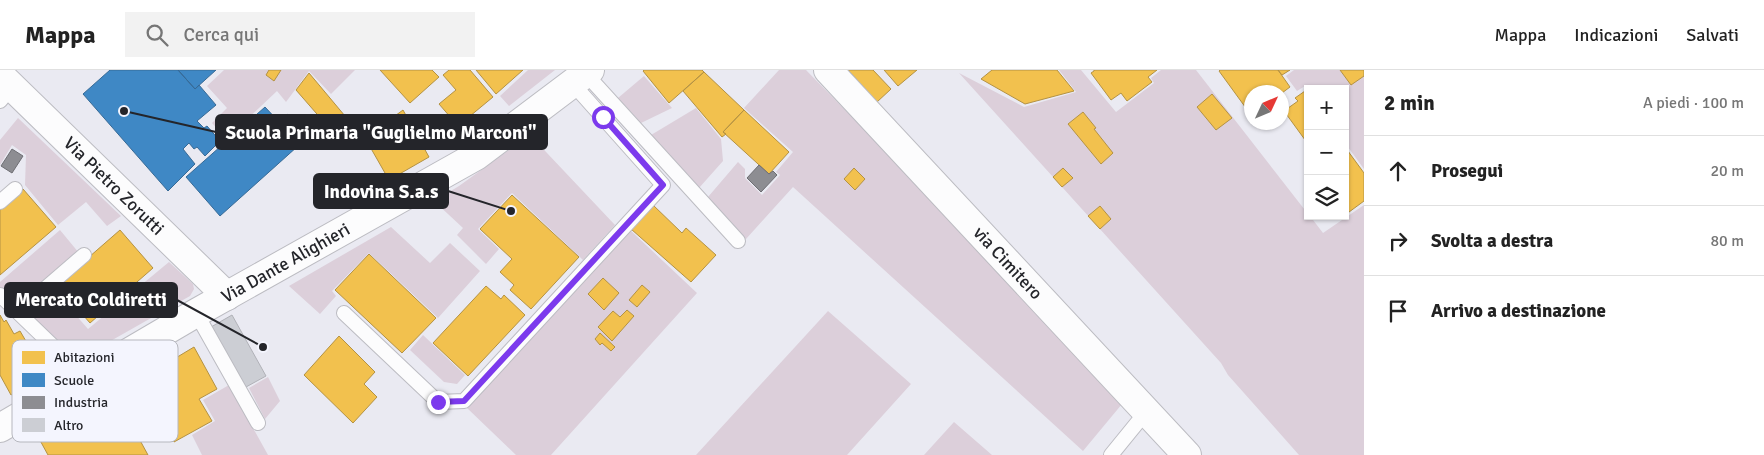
<!DOCTYPE html>
<html lang="it">
<meta charset="utf-8">
<style>
body{margin:0;font-family:Signika,sans-serif;background:#f2f2f2;color:#222}
.controls{position:absolute;right:15px;top:15px;display:grid;overflow:hidden;border-radius:0px;box-shadow:0 1px 4px #0004}
.controls button{width:45px;height:45px;display:grid;place-items:center;padding:0;border:0;border-bottom:1px solid #e0e0e0;background:#fff;color:#222;font:25px sans-serif}
.compass{position:absolute;left:1244px;top:15px;width:45px;height:45px;border-radius:50%;background:#fff;box-shadow:0 1px 4px #0004;rotate:46deg}
.stop{position:absolute;width:15px;height:15px;margin:-11px;border:4px solid #7c3aed;border-radius:50%;background:#fff}
.stop.end{background:#7c3aed;border-color:#fff;box-shadow:0 1px 5px #0008}
.list{margin:0;padding:0;list-style:none}
h2{display:flex;justify-content:space-between;align-items:center;height:65px;margin:0;padding:0 20px;font-size:21px}
h2 small{font-size:16px;font-weight:400;color:#767676}
.list li{display:grid;grid-template-columns:32px 1fr auto;gap:15px;align-items:center;box-sizing:border-box;height:70px;padding:0 20px;border-top:1px solid #e0e0e0}
.list b{display:block;font-size:19px;white-space:nowrap}
.list em{font-size:16px;font-style:normal;color:#767676}
.icon{flex:none;width:28px;height:28px;fill:none;stroke:currentColor;stroke-width:2;stroke-linecap:round;stroke-linejoin:round}
.map{position:relative;flex:none;width:1364px;height:385px;overflow:hidden}
header{display:flex;align-items:center;gap:30px;box-sizing:border-box;height:70px;padding:0 25px;background:#fff;border-bottom:1px solid #e0e0e0}
header strong{font-size:24px}
nav{display:flex;gap:28px;margin-inline-start:auto;font-size:18px}
.search{width:350px;height:45px;background:#f2f2f2;display:flex;align-items:center;gap:12px;box-sizing:border-box;padding:0 18px;border-radius:0px;color:#767676;font-size:19px}
main{display:flex}
aside{flex:1;background:#fff}
.map>svg:first-child{display:block}
.green{fill:#dccfda}
.homes{fill:#f2c14e;stroke:#b49243}
.schools{fill:#3f88c5;stroke:#376a96}
.industry{fill:#8d8d92;stroke:#6e6e73}
.building{fill:#ccced4;stroke:#b0b1b7}
.lines{fill:none;stroke-linecap:round;stroke-linejoin:round}
.lane-casing{stroke:#bcbcc2;stroke-width:16}
.street-casing{stroke:#bcbcc2;stroke-width:30}
.secondary-casing{stroke:#bcbcc2;stroke-width:30}
.lane{stroke:#fcfcfd;stroke-width:14}
.street{stroke:#fcfcfd;stroke-width:28}
.secondary{stroke:#fcfcfd;stroke-width:28}
.route{stroke:#7c3aed;stroke-width:6}
.labels{text-anchor:middle;stroke-width:5;stroke-linejoin:round;paint-order:stroke}
.street-label{font-size:18px;fill:#24252a;stroke:#f4f5fe}
.key{fill:#f4f5fe;stroke:#b6b7be;stroke-width:1}
.key-label{font-size:14px;fill:#24252a}
.leader{fill:none;stroke:#24252a;stroke-width:2}
.callout-dot{fill:#24252a;stroke:#f4f5fe;stroke-width:2}
.callout{fill:#24252a;stroke:#24252a;stroke-width:2}
.callout-label{font-size:19px;text-anchor:middle;font-weight:bold;fill:#fff}
</style>
<header>
<strong>Mappa</strong>
<div class="search"><svg class="icon" aria-label="search" viewBox="0 0 24 24"><circle cx="10" cy="10" r="6"/><path d="M15 15l6 6"/></svg>Cerca qui</div>
<nav><a>Mappa</a><a>Indicazioni</a><a>Salvati</a></nav>
</header>
<main>
<div class="map">
<svg width="1364" height="385" viewBox="0 0 1364 385">
<rect width="100%" height="100%" fill="#eaeaf2"/>
<!-- green -->
<path class="green" d="M 224,0 L 355,0 L 331,24 L 309,1 L 286,32 L 277,21 L 226,69 L 212,53 L 227,38 L 207,16 Z
M 528,0 L 555,0 L 509,36 L 500,26 Z
M 779,0 L 806,0 L 932,129 L 1122,334 L 1083,381 L 793,117 L 746,169 L 708,127 L 738,92 L 745,99 L 745,108 L 762,125 L 780,105 L 776,102 L 793,82 L 744,38 Z
M 1059,0 L 1081,0 L 1116,42 L 1154,13 L 1151,8 L 1161,0 L 1196,0 L 1308,144 L 1308,146 L 1310,146 L 1323,163 L 1364,135 L 1364,385 L 1299,385 L 1228,305 L 1221,293 L 959,3 L 1024,37 L 1076,22 Z
M 1294,0 L 1364,0 L 1364,99 L 1345,73 L 1345,19 L 1308,20 L 1305,16 L 1297,21 L 1286,6 Z
M 644,6 L 672,38 L 641,53 L 618,28 Z
M 696,38 L 721,69 L 723,91 L 699,118 L 651,65 Z
M 18,48 L 121,146 L 107,156 L 86,132 L 58,155 L 25,115 L 26,85 L 12,75 L 0,95 L 0,70 Z
M 530,65 L 615,155 L 583,190 L 512,123 L 478,159 L 499,179 L 486,194 L 457,165 L 463,158 L 434,131 L 459,116 Z
M 391,157 L 430,193 L 450,173 L 480,201 L 438,248 L 369,183 L 332,221 L 336,226 L 320,244 L 289,216 Z
M 60,160 L 79,183 L 18,235 L 0,217 L 0,212 Z
M 630,160 L 697,223 L 551,385 L 516,385 L 467,338 Z
M 169,192 L 193,214 L 194,219 L 190,226 L 77,290 L 27,243 L 54,220 L 88,259 Z
M 828,241 L 911,314 L 847,385 L 696,385 Z
M 423,265 L 465,305 L 457,314 L 444,312 L 410,280 Z
M 268,307 L 280,331 L 265,349 L 249,318 Z
M 229,315 L 268,385 L 202,385 L 192,365 L 215,351 L 203,330 Z
M 954,352 L 992,385 L 924,385 Z"/>
<!-- homes -->
<path class="homes" d="M 269,0 L 281,0 L 274,11 L 266,5 Z
M 380,0 L 432,0 L 439,7 L 410,33 Z
M 449,0 L 470,0 L 493,27 L 458,56 L 439,34 L 456,20 L 443,5 Z
M 476,0 L 523,0 L 496,24 Z
M 644,0 L 702,0 L 704,2 L 669,33 L 643,1 Z
M 848,0 L 873,0 L 891,19 L 877,32 Z
M 884,0 L 917,0 L 898,16 Z
M 992,0 L 1057,0 L 1074,21 L 1025,34 L 981,9 Z
M 1094,0 L 1157,0 L 1148,7 L 1152,12 L 1127,31 L 1121,23 L 1111,30 L 1091,3 L 1094,1 Z
M 1220,0 L 1278,0 L 1290,17 L 1282,23 L 1252,22 L 1251,45 L 1219,1 Z
M 1278,0 L 1290,0 L 1282,5 Z
M 1340,0 L 1364,0 L 1364,6 L 1351,15 Z
M 704,2 L 744,40 L 723,62 L 726,64 L 722,67 L 683,21 Z
M 309,3 L 345,46 L 330,59 L 296,20 Z
M 1305,21 L 1308,25 L 1308,74 L 1284,41 L 1298,31 L 1295,28 Z
M 1212,24 L 1232,48 L 1216,60 L 1197,37 Z
M 403,40 L 429,87 L 389,110 L 365,68 Z
M 744,40 L 789,82 L 769,104 L 723,62 Z
M 1083,42 L 1096,58 L 1094,59 L 1113,83 L 1101,94 L 1068,54 Z
M 1345,77 L 1364,103 L 1364,131 L 1345,145 Z
M 854,98 L 865,109 L 855,120 L 844,109 Z
M 1063,98 L 1073,108 L 1062,117 L 1053,107 Z
M 23,119 L 56,157 L 0,205 L 0,139 Z
M 512,125 L 579,187 L 531,239 L 510,220 L 514,215 L 500,202 L 512,189 L 480,159 Z
M 653,135 L 682,163 L 686,158 L 716,185 L 691,212 L 631,159 Z
M 1100,136 L 1111,149 L 1100,159 L 1088,146 Z
M 120,160 L 153,198 L 90,253 L 57,215 Z
M 369,184 L 436,248 L 402,283 L 335,220 Z
M 603,208 L 619,223 L 604,240 L 588,224 Z
M 642,215 L 650,222 L 637,237 L 629,230 Z
M 486,216 L 501,229 L 504,225 L 525,245 L 468,306 L 433,273 Z
M 627,240 L 634,246 L 612,271 L 598,257 L 613,241 L 620,247 Z
M 0,245 L 4,252 L 6,250 L 14,264 L 20,261 L 30,278 L 23,282 L 26,286 L 40,277 L 60,297 L 11,325 L 0,305 Z
M 600,263 L 615,277 L 611,281 L 602,273 L 600,275 L 595,269 Z
M 339,266 L 375,302 L 364,314 L 377,327 L 353,353 L 304,305 Z
M 194,277 L 217,319 L 199,329 L 212,351 L 174,372 L 142,315 L 149,304 Z
M 103,316 L 112,332 L 118,330 L 148,385 L 48,385 L 36,363 L 77,339 L 73,332 Z"/>
<!-- schools -->
<path class="schools" d="M 110,0 L 178,0 L 195,19 L 199,15 L 216,35 L 197,51 L 204,58 L 207,56 L 220,71 L 205,86 L 197,77 L 194,79 L 189,73 L 183,79 L 195,94 L 168,121 L 83,24 Z
M 178,0 L 216,0 L 195,19 Z
M 265,37 L 279,52 L 288,44 L 304,62 L 294,71 L 298,76 L 220,146 L 186,107 Z"/>
<!-- industry -->
<path class="industry" d="M 12,79 L 23,86 L 12,103 L 1,96 Z
M 759,95 L 769,104 L 773,101 L 777,105 L 761,122 L 747,108 Z"/>
<!-- building -->
<path class="building" d="M 232,245 L 266,306 L 246,317 L 211,257 Z"/>
<g class="lines">
<!-- lane casing -->
<g class="lane-casing">
<path id="lane" d="M 586,4 L 738,171
M 0,31 L 12,17
M 0,132 L 15,119
M 0,225 L 86,308
M 18,242 L 84,185
M 196,243 L 258,353
M 344,243 L 438,332 L 464,331 L 663,115 L 573,14
M 1111,385 L 1146,342"/>
</g>
<!-- street casing -->
<g class="street-casing">
<g id="street">
<path id="s1" d="M 828,0 L 1187,385"/>
<path id="s2" d="M 0,5 L 227,226"/>
</g>
</g>
<!-- secondary casing -->
<g class="secondary-casing">
<g id="secondary">
<path id="s3" d="M 0,358 L 196,243 L 476,86 L 590,0"/>
</g>
</g>
<!-- lane -->
<use href="#lane" class="lane"/>
<!-- street -->
<use href="#street" class="street"/>
<!-- secondary -->
<use href="#secondary" class="secondary"/>
</g>
<g class="lines">
<!-- route -->
<path class="route" d="M 438,332 L 464,331 L 663,115 L 603,47"/>
</g>
<g class="labels">
<!-- street labels -->
<g class="street-label">
<text dy="6" stroke="none"><textPath href="#s2" startOffset="159">Via Pietro Zorutti</textPath></text>
<text dy="6" stroke="none"><textPath href="#s3" startOffset="330">Via Dante Alighieri</textPath></text>
<text dy="6" stroke="none"><textPath href="#s1" startOffset="264">via Cimitero</textPath></text>
</g>
</g>
<!-- legend -->
<rect x="12" y="270" width="166" height="102" rx="8" class="key"/>
<rect x="22" y="281" width="23" height="13" fill="#f2c14e"/>
<rect x="22" y="303" width="23" height="14" fill="#3f88c5"/>
<rect x="22" y="326" width="23" height="13" fill="#8d8d92"/>
<rect x="22" y="348" width="23" height="14" fill="#ccced4"/>
<g class="key-label">
<text x="54" y="292">Abitazioni</text>
<text x="54" y="315">Scuole</text>
<text x="54" y="337">Industria</text>
<text x="54" y="360">Altro</text>
</g>
<!-- callouts -->
<path class="leader" d="M124 41L216 62M511 141L448 121M263 277L177 230"/>
<g class="callout-dot">
<circle cx="124" cy="41" r="5"/>
<circle cx="511" cy="141" r="5"/>
<circle cx="263" cy="277" r="5"/>
</g>
<g class="callout">
<rect x="216" y="45" width="331" height="34" rx="5"/>
<rect x="314" y="104" width="134" height="34" rx="5"/>
<rect x="5" y="213" width="172" height="34" rx="5"/>
</g>
<g class="callout-label">
<text x="381" y="69">Scuola Primaria "Guglielmo Marconi"</text>
<text x="381" y="128">Indovina S.a.s</text>
<text x="91" y="236">Mercato Coldiretti</text>
</g>
</svg>
<div class="controls">
<button>+</button>
<button>−</button>
<button><svg class="icon" aria-label="layers" viewBox="0 0 24 24"><path d="M12 4l9 5-9 5-9-5zM3 14l9 5 9-5"/></svg></button>
</div>
<svg class="compass" viewBox="-18 -18 36 36"><path d="M0-13l5 13h-10z" fill="#e53935"/><path d="M0 13l5-13h-10z" fill="#767676"/></svg>
<div class="stop" style="left:603px;top:47px"></div>
<div class="stop end" style="left:438px;top:332px"></div>
</div>
<aside>
<h2>2 min<small>A piedi · 100 m</small></h2>
<ul class="list">
<li><svg class="icon" aria-label="ahead" viewBox="0 0 24 24"><path d="M12 20V5M6 11l6-6 6 6"/></svg><div><b>Prosegui</b></div><em>20 m</em></li>
<li><svg class="icon" aria-label="right" viewBox="0 0 24 24"><path d="M7 20v-9h11M14 6l5 5-5 5"/></svg><div><b>Svolta a destra</b></div><em>80 m</em></li>
<li><svg class="icon" aria-label="arrive" viewBox="0 0 24 24"><path d="M6 21V4h12l-3 4 3 4H6"/></svg><div><b>Arrivo a destinazione</b></div></li>
</ul>
</aside>
</main>
